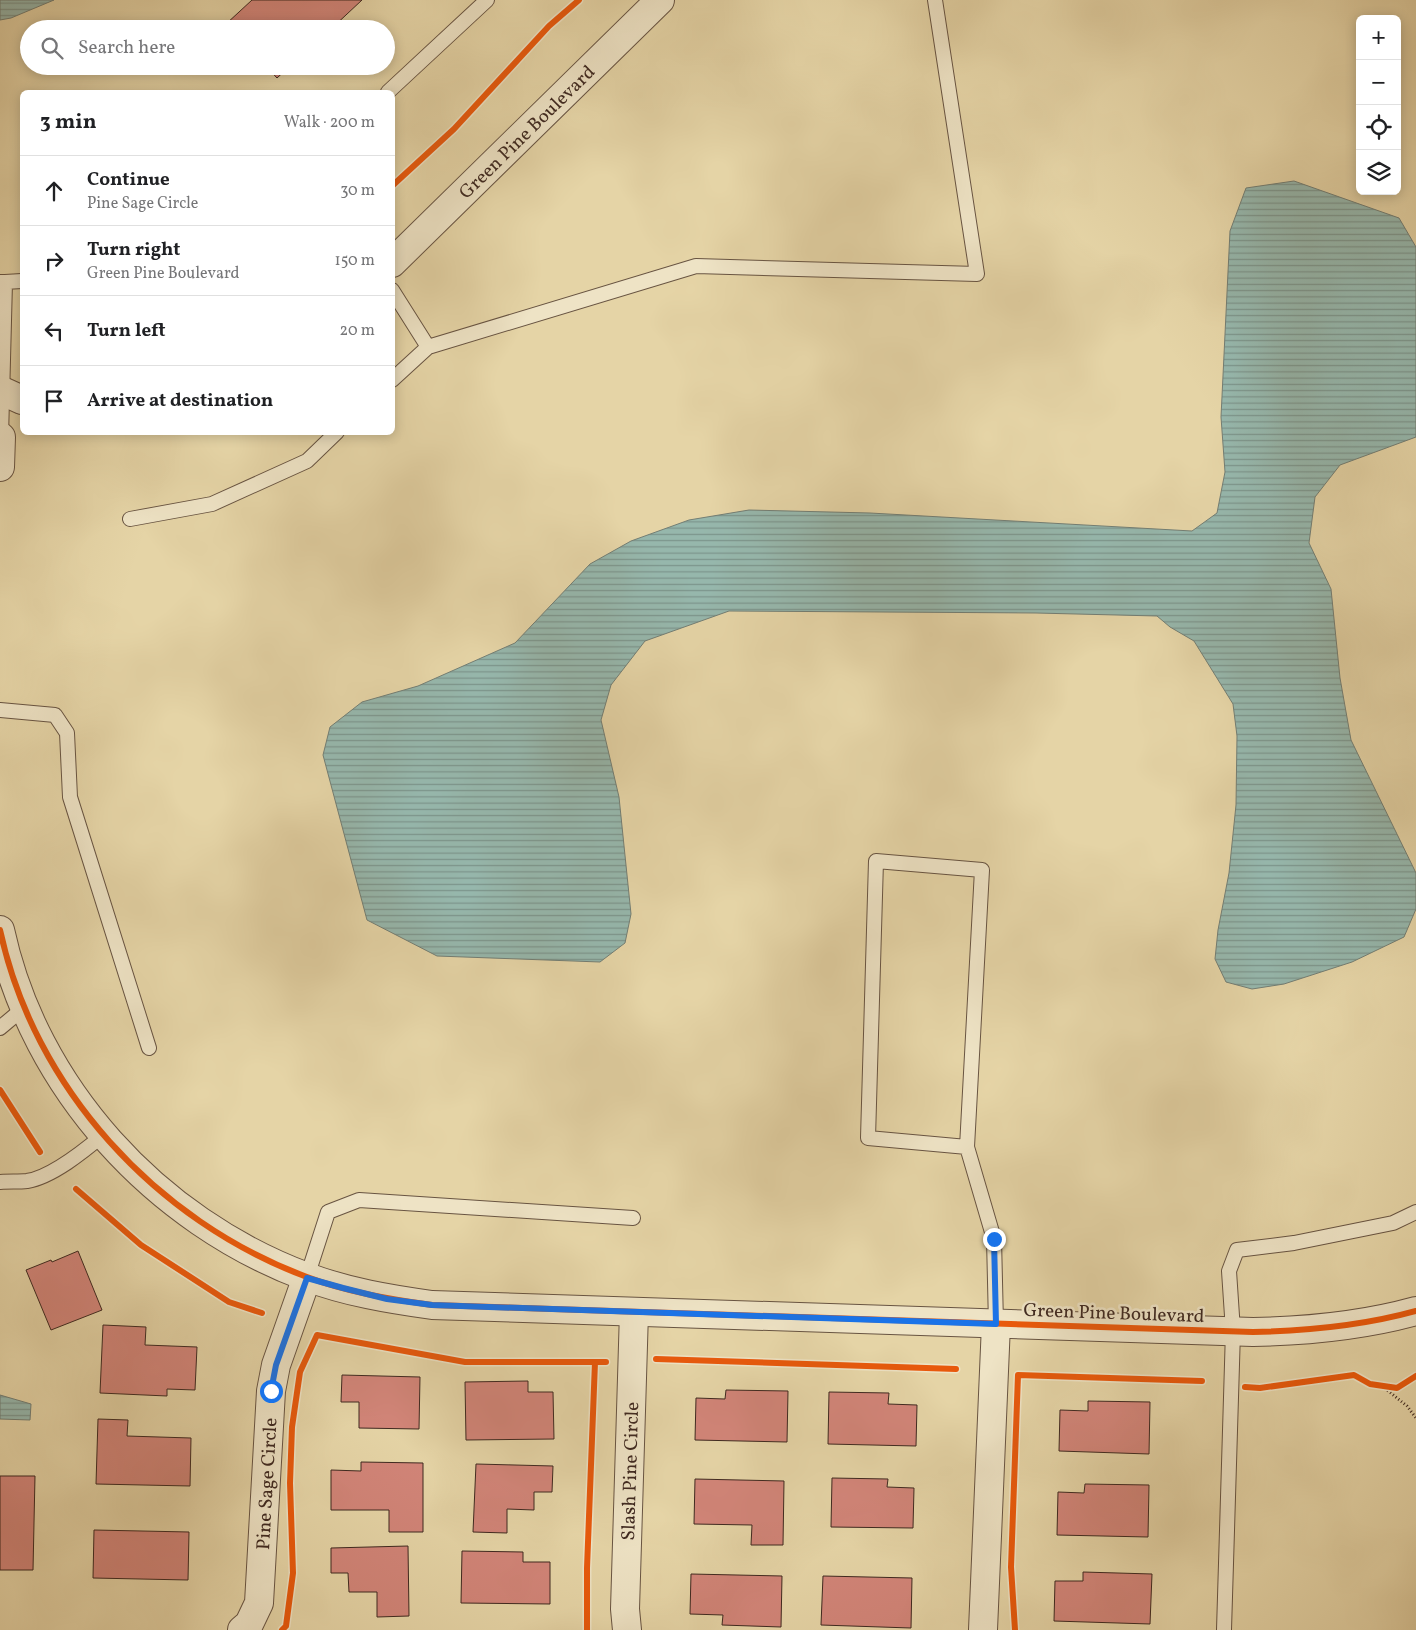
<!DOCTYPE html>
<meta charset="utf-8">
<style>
body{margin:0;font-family:Vollkorn,serif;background:#f6f6f6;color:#202124}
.controls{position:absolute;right:15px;top:15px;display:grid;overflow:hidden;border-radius:8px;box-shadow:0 2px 12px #0003}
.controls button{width:45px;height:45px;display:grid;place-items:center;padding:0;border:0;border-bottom:1px solid #e0e0e0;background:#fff;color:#202124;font:25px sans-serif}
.stop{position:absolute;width:15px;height:15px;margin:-11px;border:4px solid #1a73e8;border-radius:50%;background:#fff}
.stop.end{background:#1a73e8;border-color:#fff;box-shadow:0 1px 5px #0008}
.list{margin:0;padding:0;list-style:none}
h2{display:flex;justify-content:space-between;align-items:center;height:65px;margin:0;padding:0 20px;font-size:21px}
h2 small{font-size:16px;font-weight:400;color:#757577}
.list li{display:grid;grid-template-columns:32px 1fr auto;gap:15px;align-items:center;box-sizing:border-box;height:70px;padding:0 20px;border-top:1px solid #e0e0e0}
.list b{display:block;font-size:19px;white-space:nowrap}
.list p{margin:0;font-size:16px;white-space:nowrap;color:#757577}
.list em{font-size:16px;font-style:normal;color:#757577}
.icon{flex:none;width:28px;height:28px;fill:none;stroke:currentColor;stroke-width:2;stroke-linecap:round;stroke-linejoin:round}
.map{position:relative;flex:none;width:1416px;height:1630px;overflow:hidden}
.search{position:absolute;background:#fff;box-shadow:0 2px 12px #0003;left:20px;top:20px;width:375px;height:55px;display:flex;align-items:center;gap:12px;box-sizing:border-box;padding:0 18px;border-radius:28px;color:#757577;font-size:19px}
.panel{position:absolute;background:#fff;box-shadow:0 2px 12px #0003;left:20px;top:90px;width:375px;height:345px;border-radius:8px}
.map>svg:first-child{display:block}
.water{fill:url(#water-rules);stroke:#737e74}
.building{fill:#d28579;stroke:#3f2920}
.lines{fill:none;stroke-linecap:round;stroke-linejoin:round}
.service-casing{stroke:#685442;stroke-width:16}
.minor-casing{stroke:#685442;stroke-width:30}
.path{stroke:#3f2920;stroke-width:3;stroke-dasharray:1 2.5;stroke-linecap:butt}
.service{stroke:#eee3c5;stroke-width:14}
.minor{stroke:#eee3c5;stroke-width:28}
.cycleway-casing{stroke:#eee3c5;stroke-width:9}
.cycleway{stroke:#e8590c;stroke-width:6}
.route{stroke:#1a73e8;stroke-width:6}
.labels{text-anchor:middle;stroke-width:5;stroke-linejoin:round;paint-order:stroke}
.street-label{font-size:19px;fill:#3f2920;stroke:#eee3c5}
</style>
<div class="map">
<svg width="1416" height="1630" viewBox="0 0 1416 1630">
<defs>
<pattern id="water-rules" width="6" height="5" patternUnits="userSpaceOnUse" patternTransform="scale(1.25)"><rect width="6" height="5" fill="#96b7ac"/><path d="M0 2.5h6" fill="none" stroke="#7c958c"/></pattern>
</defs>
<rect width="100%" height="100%" fill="#e5d4a6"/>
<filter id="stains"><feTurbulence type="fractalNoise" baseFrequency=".004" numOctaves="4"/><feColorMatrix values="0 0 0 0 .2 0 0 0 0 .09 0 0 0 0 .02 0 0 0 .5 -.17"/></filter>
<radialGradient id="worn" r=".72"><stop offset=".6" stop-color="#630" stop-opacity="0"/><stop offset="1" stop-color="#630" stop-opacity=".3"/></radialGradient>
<!-- water -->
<path class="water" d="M 0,0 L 54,0 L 11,18 L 0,20 Z
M 1294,181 L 1399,218 L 1416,247 L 1416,437 L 1340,465 L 1315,497 L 1309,543 L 1331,589 L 1340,678 L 1351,740 L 1416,873 L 1416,909 L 1404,937 L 1352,962 L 1284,984 L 1252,989 L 1226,982 L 1215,959 L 1218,930 L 1229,873 L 1236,805 L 1237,736 L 1233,704 L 1194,641 L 1170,627 L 1157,616 L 1036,613 L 729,611 L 645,641 L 611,685 L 601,720 L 619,797 L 631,914 L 625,943 L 600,962 L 437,956 L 367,920 L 323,755 L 330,727 L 362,702 L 418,686 L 515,643 L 590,564 L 631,541 L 689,520 L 749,510 L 870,513 L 1192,531 L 1217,513 L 1225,472 L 1221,417 L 1230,231 L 1246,188 Z
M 0,1395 L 31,1404 L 30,1420 L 0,1419 Z"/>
<!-- building -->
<path class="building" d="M 252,0 L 362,0 L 331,29 L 231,29 L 226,24 Z
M 266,66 L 290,66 L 277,78 Z
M 78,1251 L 102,1310 L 51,1330 L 26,1270 L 51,1260 L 52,1262 Z
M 103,1325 L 146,1327 L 145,1345 L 197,1347 L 195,1390 L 167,1389 L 167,1396 L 100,1393 Z
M 342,1375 L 420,1377 L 419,1429 L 359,1428 L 359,1402 L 341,1402 Z
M 528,1381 L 528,1392 L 553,1392 L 554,1439 L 466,1440 L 465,1382 Z
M 726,1390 L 788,1391 L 787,1442 L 695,1440 L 696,1398 L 725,1399 Z
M 829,1392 L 889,1393 L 888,1404 L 917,1405 L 916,1446 L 828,1444 Z
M 1088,1401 L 1150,1402 L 1149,1454 L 1059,1451 L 1060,1410 L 1088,1411 Z
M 98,1419 L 128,1420 L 127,1436 L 191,1438 L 190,1486 L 96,1484 Z
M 361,1462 L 423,1463 L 423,1532 L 389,1532 L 389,1510 L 331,1510 L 331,1470 L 361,1471 Z
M 476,1464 L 553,1466 L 552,1492 L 534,1492 L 534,1510 L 507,1509 L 507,1533 L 473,1532 Z
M 0,1476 L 35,1476 L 33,1570 L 0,1570 Z
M 832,1478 L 888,1479 L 887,1487 L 914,1488 L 913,1528 L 831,1527 Z
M 695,1479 L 784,1481 L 783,1545 L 751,1545 L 752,1525 L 694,1524 Z
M 1085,1484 L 1149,1485 L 1148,1537 L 1057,1535 L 1058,1492 L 1084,1493 Z
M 94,1530 L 189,1532 L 188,1580 L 93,1578 Z
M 408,1546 L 409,1616 L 377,1617 L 377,1592 L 349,1592 L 348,1573 L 331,1573 L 331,1548 Z
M 462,1551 L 523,1552 L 523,1562 L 550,1562 L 550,1604 L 461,1603 Z
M 1083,1572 L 1152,1574 L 1150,1624 L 1054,1621 L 1055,1581 L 1083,1581 Z
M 691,1574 L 782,1576 L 781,1627 L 722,1625 L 723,1615 L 690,1614 Z
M 823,1576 L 912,1578 L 911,1628 L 821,1625 Z"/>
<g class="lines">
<!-- service casing -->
<g class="service-casing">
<path id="service" d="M 388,92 L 487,0
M 0,282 L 5,282 L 1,437
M 5,282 L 22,281
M 392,290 L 428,347
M 392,380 L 428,347 L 696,266 L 977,274 L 935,0
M 130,519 L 212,504 L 307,461 L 337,432
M 0,710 L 55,715 L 67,733 L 70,797 L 149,1048
M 0,1028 L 25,1007
M 967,1147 L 868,1138 L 876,861 L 982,870 L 967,1147 L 994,1239 L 996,1324
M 0,1182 C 9,1181 18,1182 27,1181 C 52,1177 84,1151 103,1135
M 307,1277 L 328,1212 L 359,1200 L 633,1218
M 1224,1630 L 1233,1331 L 1229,1271 L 1237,1250 L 1294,1243 L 1393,1223 L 1416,1212"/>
</g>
<!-- minor casing -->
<g class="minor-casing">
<g id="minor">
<path id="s1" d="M 392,263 L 660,0"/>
<path d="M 0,390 L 22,400"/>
<path d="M 0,467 L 1,437"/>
<path d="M 0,930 C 34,1088 156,1221 307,1277 C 347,1292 389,1299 432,1305 L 1253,1332 C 1308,1331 1362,1326 1416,1311"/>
<path id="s2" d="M 242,1630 L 249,1624 L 259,1603 L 271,1391 L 276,1365 L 307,1277"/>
<path id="s3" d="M 627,1630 L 625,1609 L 634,1312"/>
<path d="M 983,1630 L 996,1324"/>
</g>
</g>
<!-- path -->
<path class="path" d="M 1382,1386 L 1407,1406 L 1416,1418"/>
<!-- service -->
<use href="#service" class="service"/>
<!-- minor -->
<use href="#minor" class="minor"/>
<!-- cycleway casing -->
<g class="cycleway-casing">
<path id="cycleway" d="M 392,186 L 454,129 L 549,26 L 579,0
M 0,930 C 34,1088 156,1221 307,1277 C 347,1292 389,1299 432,1305 L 1253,1332 C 1308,1331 1362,1326 1416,1311
M 0,1090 L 40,1152
M 76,1189 L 141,1245 L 229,1302 L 262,1313
M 656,1359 L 956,1369
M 1245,1387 L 1260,1388 L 1354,1375 L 1370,1384 L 1397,1388 L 1416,1376
M 282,1630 L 286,1626 L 293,1573 L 290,1483 L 292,1427 L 300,1372 L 317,1335 L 465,1362 L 606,1362
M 587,1630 L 587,1568 L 595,1362
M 1015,1630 L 1011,1567 L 1018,1375 L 1202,1381"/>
</g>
<!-- cycleway -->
<use href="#cycleway" class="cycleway"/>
</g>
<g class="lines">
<!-- route -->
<path class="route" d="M 271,1391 L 276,1365 L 307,1278 L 343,1288 L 387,1299 L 432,1305 L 996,1324 L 994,1239"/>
</g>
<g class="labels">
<!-- street labels -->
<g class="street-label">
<text dy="7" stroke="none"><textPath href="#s1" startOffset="188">Green Pine Boulevard</textPath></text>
<text transform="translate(1114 1312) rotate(2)" y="7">Green Pine Boulevard</text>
<text dy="7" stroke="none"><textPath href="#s3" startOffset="159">Slash Pine Circle</textPath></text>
<text dy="7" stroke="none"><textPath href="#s2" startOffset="152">Pine Sage Circle</textPath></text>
</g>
</g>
<rect width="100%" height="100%" filter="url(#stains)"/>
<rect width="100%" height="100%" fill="url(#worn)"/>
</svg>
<div class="controls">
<button>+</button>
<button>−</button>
<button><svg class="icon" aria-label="locate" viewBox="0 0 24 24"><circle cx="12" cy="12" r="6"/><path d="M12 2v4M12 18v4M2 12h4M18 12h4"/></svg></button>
<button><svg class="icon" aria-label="layers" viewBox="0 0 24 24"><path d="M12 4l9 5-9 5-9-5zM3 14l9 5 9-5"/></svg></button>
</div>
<div class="stop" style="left:271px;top:1391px"></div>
<div class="stop end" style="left:994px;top:1239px"></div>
<div class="search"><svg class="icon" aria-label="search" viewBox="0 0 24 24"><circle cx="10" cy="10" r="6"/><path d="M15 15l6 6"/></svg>Search here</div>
<section class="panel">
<h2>3 min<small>Walk · 200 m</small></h2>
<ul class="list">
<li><svg class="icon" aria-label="ahead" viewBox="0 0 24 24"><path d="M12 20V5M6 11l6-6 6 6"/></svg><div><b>Continue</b><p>Pine Sage Circle</p></div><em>30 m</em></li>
<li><svg class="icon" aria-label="right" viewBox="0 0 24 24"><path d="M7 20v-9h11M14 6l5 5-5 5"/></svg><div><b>Turn right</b><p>Green Pine Boulevard</p></div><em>150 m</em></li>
<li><svg class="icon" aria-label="left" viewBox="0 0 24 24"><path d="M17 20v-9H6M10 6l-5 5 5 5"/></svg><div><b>Turn left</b></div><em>20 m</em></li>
<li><svg class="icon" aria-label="arrive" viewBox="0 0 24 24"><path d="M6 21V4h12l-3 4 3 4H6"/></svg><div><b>Arrive at destination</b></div></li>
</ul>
</section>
</div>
